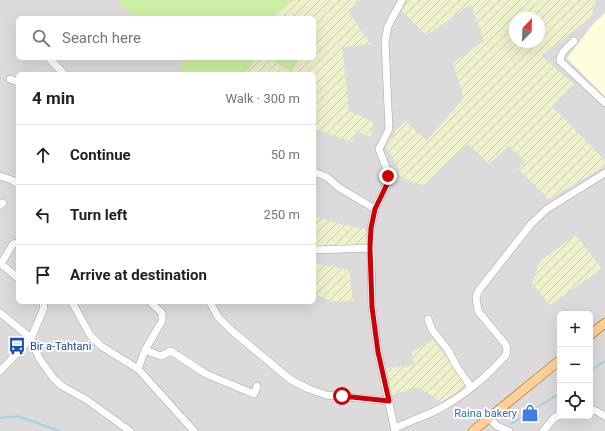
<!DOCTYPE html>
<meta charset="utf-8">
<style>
body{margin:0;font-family:Roboto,sans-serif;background:#f6f6f6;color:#202124}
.controls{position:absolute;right:12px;bottom:12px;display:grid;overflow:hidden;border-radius:6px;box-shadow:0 4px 16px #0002}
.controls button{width:36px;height:36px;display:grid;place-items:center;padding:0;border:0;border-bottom:1px solid #e0e0e0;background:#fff;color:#202124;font:20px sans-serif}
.compass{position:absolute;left:509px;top:12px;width:36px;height:36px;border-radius:50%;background:#fff;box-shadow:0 4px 16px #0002;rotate:23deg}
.stop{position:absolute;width:12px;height:12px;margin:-9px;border:3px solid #cb0006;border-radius:50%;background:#fff}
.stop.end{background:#cb0006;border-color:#fff;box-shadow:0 1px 4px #0008}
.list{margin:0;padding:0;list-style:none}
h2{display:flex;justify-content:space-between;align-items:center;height:52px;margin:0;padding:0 16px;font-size:17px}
h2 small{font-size:13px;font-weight:400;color:#757577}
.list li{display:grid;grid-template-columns:26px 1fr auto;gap:12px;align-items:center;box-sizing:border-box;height:60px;padding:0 16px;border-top:1px solid #e0e0e0}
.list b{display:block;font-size:15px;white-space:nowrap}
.list em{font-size:13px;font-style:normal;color:#757577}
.icon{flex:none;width:22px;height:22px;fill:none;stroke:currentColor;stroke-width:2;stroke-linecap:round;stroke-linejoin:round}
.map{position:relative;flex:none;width:605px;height:431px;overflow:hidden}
.search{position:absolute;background:#fff;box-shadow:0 4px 16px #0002;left:16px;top:16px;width:300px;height:44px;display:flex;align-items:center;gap:10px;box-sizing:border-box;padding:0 14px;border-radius:6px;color:#757577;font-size:15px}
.panel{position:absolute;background:#fff;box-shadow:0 4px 16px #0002;left:16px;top:72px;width:300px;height:232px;border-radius:6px}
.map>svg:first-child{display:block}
.residential{fill:#dcdada;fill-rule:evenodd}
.education{fill:#fffedc}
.farmland{fill:url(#farmland-furrows);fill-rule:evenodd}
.grass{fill:#cbefa3}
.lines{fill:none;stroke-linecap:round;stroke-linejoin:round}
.stream{stroke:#9ed4e2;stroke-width:2}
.minor-casing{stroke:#a5a5a5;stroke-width:8}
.major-casing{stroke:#976100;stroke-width:10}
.minor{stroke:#fff;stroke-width:7}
.major{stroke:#ffd098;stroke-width:9}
.route{stroke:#cb0006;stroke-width:5}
.labels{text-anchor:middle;stroke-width:4;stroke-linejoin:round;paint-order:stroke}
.transit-label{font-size:11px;fill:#164399;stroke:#fff;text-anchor:start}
.shop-label{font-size:11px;fill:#366cbe;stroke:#fff;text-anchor:end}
</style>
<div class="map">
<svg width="605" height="431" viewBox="0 0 605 431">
<defs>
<pattern id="farmland-furrows" width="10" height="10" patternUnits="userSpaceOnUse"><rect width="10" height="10" fill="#eff0cc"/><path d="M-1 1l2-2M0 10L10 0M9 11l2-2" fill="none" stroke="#cccdaf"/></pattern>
</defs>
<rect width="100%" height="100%" fill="#f0ebe2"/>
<!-- residential -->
<path class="residential" d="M 0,0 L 118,0 L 135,18 L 18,18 L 18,58 L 184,58 L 179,74 L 18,74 L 18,302 L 314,302 L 314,129 L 352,142 L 357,130 L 371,137 L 373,122 L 349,111 L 342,47 L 372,44 L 362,32 L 349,13 L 357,0 L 408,0 L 402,11 L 427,35 L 471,4 L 484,41 L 453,63 L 464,98 L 426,141 L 386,148 L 398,165 L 400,177 L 468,144 L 509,145 L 526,162 L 518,168 L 549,199 L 605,166 L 605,431 L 0,431 ZM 560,314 L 590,314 L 590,416 L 560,416 Z
M 596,0 L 605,0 L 605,161 L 552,106 L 540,56 L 590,18 Z"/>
<!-- education -->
<path class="education" d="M 605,13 L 605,97 L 567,58 L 594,23 Z"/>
<!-- farmland -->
<path class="farmland" d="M 297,0 L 357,0 L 349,13 L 362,32 L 372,44 L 342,47 L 349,111 L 373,122 L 371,137 L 357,130 L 353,142 L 314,129 L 314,74 L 246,74 L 257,58 L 267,58 L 291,74 L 302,58 L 314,58 L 314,18 L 282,18 L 276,14 Z
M 408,0 L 596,0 L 590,18 L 541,56 L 574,84 L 552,106 L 605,161 L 605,166 L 549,199 L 518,169 L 526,162 L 509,146 L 489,164 L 468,144 L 424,185 L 414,183 L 400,177 L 398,165 L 386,148 L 396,130 L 405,121 L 427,141 L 464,98 L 453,63 L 484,41 L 471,4 L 427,35 L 402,11 ZM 515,18 L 539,18 L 539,42 L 515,42 Z
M 314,216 L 336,223 L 365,229 L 366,244 L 320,247 L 314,246 Z
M 576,235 L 602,269 L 550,305 L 532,283 L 540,261 Z
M 314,263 L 349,270 L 353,301 L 331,301 L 314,294 Z
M 433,340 L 468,386 L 441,402 L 418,387 L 392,395 L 387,368 L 415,365 L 411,352 Z"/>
<!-- grass -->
<path class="grass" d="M 118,0 L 295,0 L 275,14 L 280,18 L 135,18 Z
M 184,58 L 256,58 L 245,74 L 179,74 Z
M 269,58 L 300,58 L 291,72 Z"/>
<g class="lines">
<!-- stream -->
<path class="stream" d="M 590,371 L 605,361
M 0,418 L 18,416 L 59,431
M 511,424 L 560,393"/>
<!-- minor casing -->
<g class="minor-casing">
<path id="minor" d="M 574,41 C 568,47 560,52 560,61 L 605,103
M 49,58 L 64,74
M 10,79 L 18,82
M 314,172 L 327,177 L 338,187 L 375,209 L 371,228 L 371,248
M 0,176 L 12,180 L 18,184
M 0,205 L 3,203
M 375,209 L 389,180 L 387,170 L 379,149 L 389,129 L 385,42 L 388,26 L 402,0
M 314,250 L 371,248 L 372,307 L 378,352 L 395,431
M 0,263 L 18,278
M 1,264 L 13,244 L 18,243
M 72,302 L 90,335 L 101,346 L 138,369 L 194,431
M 210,302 L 218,317 L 231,330 L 291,380 L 309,389 L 326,395 L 389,401
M 0,313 L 31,338 L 39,358 L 54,379 L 62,386 L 87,400 L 130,431
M 428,319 L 432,330 L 448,350 L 457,367 L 471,387
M 145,350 L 161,356 L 171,351 L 206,374 L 254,394 L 257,386
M 138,369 L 145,350 L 162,321 L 162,313 L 150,302
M 0,371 L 31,338 L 44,308 L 43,302
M 590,409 L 596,411 L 605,416
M 489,418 L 497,426 L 509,431
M 395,428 C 408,422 422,417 435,411 C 461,398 488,376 506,355 L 507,350 L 506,345 L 478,311 L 476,297 L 479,290 L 531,224 L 547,209 L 605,173
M 543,431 L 554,418 L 560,415"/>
</g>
<!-- major casing -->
<g class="major-casing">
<path id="major" d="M 590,335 L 605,323
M 473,431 L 560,360"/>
</g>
<!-- minor -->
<use href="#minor" class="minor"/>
<!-- major -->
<use href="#major" class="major"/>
</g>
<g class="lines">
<!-- route -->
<path class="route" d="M 342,396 L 389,401 L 378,352 L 372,307 L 370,248 L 371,228 L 375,209 L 389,180 L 388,176"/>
</g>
<!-- icons -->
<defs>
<g id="bus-bare" transform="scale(1.38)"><path d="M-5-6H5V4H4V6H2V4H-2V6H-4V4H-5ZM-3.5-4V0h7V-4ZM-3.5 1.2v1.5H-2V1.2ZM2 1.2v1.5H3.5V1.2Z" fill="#1a4fb4" stroke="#fff" stroke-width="2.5" paint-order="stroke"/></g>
<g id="shop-bare" transform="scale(1.38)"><path d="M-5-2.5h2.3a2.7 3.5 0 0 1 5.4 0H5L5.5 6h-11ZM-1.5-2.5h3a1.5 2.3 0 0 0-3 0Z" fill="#3f7fe0" stroke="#fff" stroke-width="2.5" paint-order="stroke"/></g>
</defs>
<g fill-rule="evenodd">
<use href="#bus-bare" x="17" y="346"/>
<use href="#shop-bare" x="530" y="413"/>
</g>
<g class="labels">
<!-- transit labels -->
<g class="transit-label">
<text x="30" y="350">Bir a-Tahtani</text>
</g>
<!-- shop labels -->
<g class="shop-label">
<text x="517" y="417">Raina bakery</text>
</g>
</g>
</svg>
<div class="controls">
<button>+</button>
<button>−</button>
<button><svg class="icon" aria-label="locate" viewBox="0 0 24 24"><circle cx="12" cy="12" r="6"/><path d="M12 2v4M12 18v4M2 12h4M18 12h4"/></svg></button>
</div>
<svg class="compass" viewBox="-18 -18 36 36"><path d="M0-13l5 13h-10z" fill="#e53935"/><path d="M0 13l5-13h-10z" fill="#757577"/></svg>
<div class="stop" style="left:342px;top:396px"></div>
<div class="stop end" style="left:388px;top:176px"></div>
<div class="search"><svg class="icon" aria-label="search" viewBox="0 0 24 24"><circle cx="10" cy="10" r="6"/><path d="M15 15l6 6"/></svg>Search here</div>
<section class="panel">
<h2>4 min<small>Walk · 300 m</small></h2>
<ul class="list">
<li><svg class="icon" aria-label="ahead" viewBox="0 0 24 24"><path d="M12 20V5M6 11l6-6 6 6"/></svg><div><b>Continue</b></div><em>50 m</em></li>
<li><svg class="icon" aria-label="left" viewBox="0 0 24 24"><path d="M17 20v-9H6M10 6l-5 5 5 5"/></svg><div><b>Turn left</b></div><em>250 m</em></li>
<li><svg class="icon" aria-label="arrive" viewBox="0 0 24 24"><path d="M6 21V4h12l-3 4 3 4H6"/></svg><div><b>Arrive at destination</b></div></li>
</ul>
</section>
</div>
